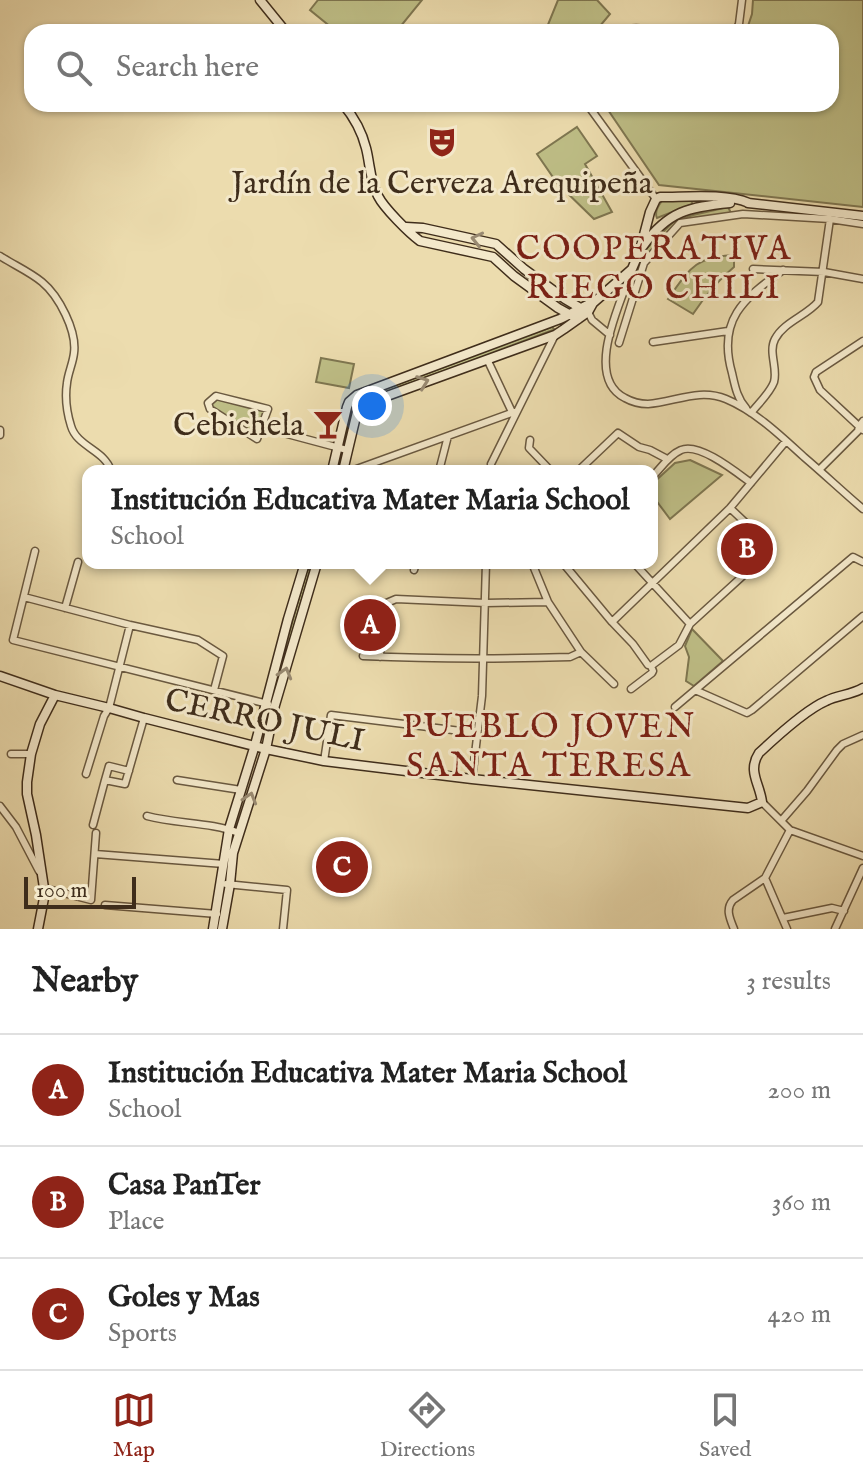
<!DOCTYPE html>
<meta charset="utf-8">
<style>
body{margin:0;font-family:"IM FELL English",serif;background:#f6f6f6;color:#222}
.scale{position:absolute;left:24px;bottom:20px;width:112px;box-sizing:border-box;padding-left:8px;border:4px solid #3f2d1b;border-top:0;font-size:22px;line-height:28px;white-space:nowrap;color:#3f2d1b;-webkit-text-stroke:6px #f3e8ca;paint-order:stroke}
.you{position:absolute;left:372px;top:406px;width:28px;height:28px;margin:-20px;border:6px solid #fff;border-radius:50%;background:#1a73e8;box-shadow:0 0 0 12px #1a73e833}
.badge{display:grid;place-items:center;width:52px;height:52px;border-radius:50%;background:#8f2418;color:#fff;font-size:26px;font-weight:700}
.pin{position:absolute;translate:-50% -50%;border:4px solid #fff;box-shadow:0 2px 8px #0006}
.popup{position:absolute;left:82px;top:465px;width:576px;height:104px;box-sizing:border-box;display:grid;place-content:center;border-radius:16px;background:#fff;filter:drop-shadow(0 2px 6px #0005);font-size:26px;white-space:nowrap;color:#767676}
.popup b{font-size:30px;color:#222}
.popup::after{content:'';position:absolute;left:50%;top:100%;margin-left:-16px;border:16px solid transparent;border-top-color:#fff}
.list{margin:0;padding:0;list-style:none}
h2{display:flex;justify-content:space-between;align-items:center;height:104px;margin:0;padding:0 32px;font-size:34px}
h2 small{font-size:26px;font-weight:400;color:#767676}
.list li{display:grid;grid-template-columns:52px 1fr auto;gap:24px;align-items:center;box-sizing:border-box;height:112px;padding:0 32px;border-top:2px solid #e0e0e0}
.list b{display:block;font-size:30px;white-space:nowrap}
.list p{margin:0;font-size:26px;white-space:nowrap;color:#767676}
.list em{font-size:26px;font-style:normal;color:#767676}
.icon{flex:none;width:44px;height:44px;fill:none;stroke:currentColor;stroke-width:2;stroke-linecap:round;stroke-linejoin:round}
.map{position:relative;flex:none;width:863px;height:929px;overflow:hidden}
.search{position:absolute;background:#fff;box-shadow:0 2px 6px #0004;left:24px;right:24px;top:24px;height:88px;display:flex;align-items:center;gap:20px;box-sizing:border-box;padding:0 28px;border-radius:24px;color:#767676;font-size:30px}
.sheet{height:440px;background:#fff}
nav{display:flex;justify-content:space-around;align-items:center;box-sizing:border-box;height:112px;border-top:2px solid #e0e0e0;background:#fff;font-size:22px;color:#767676}
nav a{display:grid;justify-items:center;gap:4px}
nav .on{color:#8f2418}
.map>svg:first-child{display:block}
.green{fill:#bebe86;stroke:#7e7650;stroke-width:2}
.lines{fill:none;stroke-linecap:round;stroke-linejoin:round}
.street-casing{stroke:#6a5940;stroke-width:9}
.secondary-casing{stroke:#3f2d1b;stroke-width:11}
.street{stroke:#f3e8ca;stroke-width:6}
.secondary{stroke:#f3e8ca;stroke-width:8}
.oneway{stroke:#998a72}
.labels{text-anchor:middle;stroke-width:6;stroke-linejoin:round;paint-order:stroke}
.poi-label{font-size:32px;fill:#3f2d1b;stroke:#f3e8ca}
.street-label{font-size:32px;fill:#3f2d1b;stroke:#f3e8ca}
.neighbourhood-label{font-size:34px;letter-spacing:2px;fill:#7a1f14;stroke:#f3e8ca}
</style>
<div class="map">
<svg width="863" height="929" viewBox="0 0 863 929">
<rect width="100%" height="100%" fill="#ecdcae"/>
<filter id="stains"><feTurbulence type="fractalNoise" baseFrequency=".0025" numOctaves="4"/><feColorMatrix values="0 0 0 0 .2 0 0 0 0 .09 0 0 0 0 .02 0 0 0 .5 -.17"/></filter>
<radialGradient id="worn" r=".72"><stop offset=".6" stop-color="#630" stop-opacity="0"/><stop offset="1" stop-color="#630" stop-opacity=".3"/></radialGradient>
<!-- green -->
<path class="green" d="M 318,0 L 422,0 L 396,32 L 337,32 L 310,10 Z
M 558,0 L 597,0 L 610,14 L 595,32 L 545,32 Z
M 753,0 L 863,0 L 863,207 L 659,185 L 604,104 L 831,104 L 831,32 L 746,32 L 752,14 Z
M 577,127 L 597,156 L 585,164 L 612,212 L 594,219 L 557,183 L 537,154 Z
M 662,201 L 691,201 L 693,204 L 657,218 C 654,212 658,206 662,201 Z
M 728,207 L 731,213 L 683,222 L 645,259 L 642,256 L 644,251 L 673,222 L 693,215 Z
M 734,255 L 734,267 C 717,281 705,296 693,314 L 668,299 C 690,268 695,257 734,255 Z
M 552,327 L 554,329 L 553,330 L 361,402 L 354,408 L 346,444 L 342,443 L 352,405 L 358,399 Z
M 321,358 L 354,364 L 349,388 L 316,382 Z
M 216,399 L 265,411 L 257,434 L 213,408 L 211,404 Z
M 690,460 L 722,475 L 670,519 L 652,495 L 652,484 L 675,463 Z
M 307,570 L 310,570 L 274,698 L 271,697 Z
M 692,629 L 723,661 L 694,686 L 686,681 L 689,657 L 685,646 Z"/>
<g class="lines">
<!-- street casing -->
<g class="street-casing">
<path id="street" d="M 618,32 C 632,27 640,27 655,32
M 735,32 L 739,24 L 742,0
M 587,104 L 656,199
M 0,256 C 14,265 30,272 42,282 C 59,296 77,331 74,353 C 73,363 68,373 67,383 C 65,396 67,413 71,426 C 77,447 105,450 111,471
M 753,269 L 824,272 L 863,279
M 632,270 C 621,302 583,377 625,398 C 632,402 640,404 648,404 C 675,402 699,388 726,399 C 755,411 781,436 804,457 C 824,474 843,492 863,509
M 588,312 L 592,320 L 610,335
M 863,341 L 816,372 L 814,377 L 820,390 L 863,430
M 653,342 L 728,331
M 619,343 L 644,263 L 680,223 L 743,214 L 830,219 L 863,224
M 487,359 L 512,412
M 216,396 L 268,409 L 257,439 L 210,409 L 208,403 Z
M 746,408 C 737,398 735,386 732,373 C 717,320 743,299 783,270
M 751,413 C 758,404 770,393 774,382 C 778,368 768,352 775,339 C 784,322 806,316 818,302 L 830,219
M 261,427 L 347,450
M 0,430 L 0,435
M 530,440 L 529,448 L 551,471
M 491,464 L 555,335
M 819,470 L 858,431 L 859,426 L 863,421
M 351,471 L 517,411
M 439,471 L 448,436
M 578,471 L 618,433 L 639,447 L 650,450 L 667,459
M 652,477 C 661,468 669,455 681,450 C 699,442 736,472 751,483
M 35,551 L 13,640 L 268,704
M 532,563 L 548,602 L 581,652 L 614,684
M 563,563 L 612,622 L 633,644 L 648,665 L 651,666
M 634,563 L 690,624
M 414,570 L 416,563
M 24,597 L 130,625 L 198,640 L 223,656 L 214,690
M 65,608 L 78,562
M 612,622 L 730,508 L 786,441
M 363,656 C 432,659 501,659 570,657 L 581,652
M 380,657 L 382,605 L 396,599 L 486,603 L 548,602
M 631,689 L 652,673 L 653,671 L 651,666 L 679,645 L 690,624 L 769,552 L 769,545 L 730,508
M 695,690 L 747,713 L 752,710 L 863,616
M 675,707 L 853,557 L 863,562
M 11,754 L 31,754
M 324,761 L 331,715 L 477,733
M 86,774 L 104,716 L 109,708 L 130,625
M 472,779 L 482,696 L 486,563
M 105,780 L 109,766 L 129,771
M 177,780 L 241,790
M 762,802 L 790,830 L 863,856
M 0,806 L 16,827 L 39,871
M 147,816 C 177,824 210,822 239,833
M 781,821 L 807,791 L 837,750 L 843,744 L 863,735
M 93,825 L 105,780 L 125,784 L 144,718
M 95,854 L 224,864
M 765,878 L 787,929
M 226,884 L 287,890 L 283,929
M 44,888 L 91,900 L 96,833
M 105,905 L 217,914
M 783,918 L 832,908 L 844,911
M 734,929 C 730,919 725,909 733,900 L 765,878 L 790,830
M 835,929 L 863,868"/>
</g>
<!-- secondary casing -->
<g class="secondary-casing">
<path id="secondary" d="M 260,0 L 286,32
M 343,104 C 353,116 362,132 366,148 C 370,163 370,182 378,196 C 384,208 409,233 420,241 L 493,257 L 514,276 L 558,308 L 578,319
M 748,203 L 863,216
M 406,227 L 423,228 L 496,244 L 524,269 L 565,299 L 582,309
M 643,246 C 668,211 689,207 730,203
M 332,471 L 347,407 L 349,402 L 357,395 L 560,319 C 572,314 581,307 592,303
M 343,471 L 357,412 L 365,404 L 555,335 L 564,329 L 588,312 L 593,303 L 632,269 L 640,250 L 650,212 L 656,199 L 660,197 C 687,197 725,193 749,203
M 0,676 L 55,695 L 109,708 L 144,718 L 266,749 L 324,761 L 472,779 L 748,808 L 762,802 C 760,784 747,771 759,753 C 775,738 807,709 826,701 C 838,695 851,695 863,688
M 38,929 L 44,898 L 44,888 L 36,835 L 27,794 L 27,782 L 31,754 L 40,724 L 55,695
M 213,929 L 229,829 L 255,745 L 288,619 L 305,563
M 222,929 L 230,884 L 233,853 L 266,749 L 275,705 L 317,563"/>
</g>
<!-- street -->
<use href="#street" class="street"/>
<!-- secondary -->
<use href="#secondary" class="secondary"/>
</g>
<!-- one-way arrows -->
<defs><path id="oneway-chevron" d="M-2-3.5L2.5 0L-2 3.5" fill="none" stroke-width="1.6" stroke-linecap="round" stroke-linejoin="round" transform="scale(2)"/></defs>
<g class="oneway">
<use href="#oneway-chevron" transform="translate(477 239) rotate(-167)"/>
<use href="#oneway-chevron" transform="translate(423 382) rotate(-20)"/>
<use href="#oneway-chevron" transform="translate(285 673) rotate(-74)"/>
<use href="#oneway-chevron" transform="translate(250 798) rotate(-73)"/>
</g>
<!-- icons -->
<defs>
<g id="theatre-bare" transform="scale(2.4)"><path d="M-5-5.5Q0-4 5-5.5V0Q5 5 0 6Q-5 5-5 0ZM-3.3-2.5H-1v1.5H-3.3ZM1-2.5H3.3v1.5H1ZM-2.8 1Q0 5.5 2.8 1Z" fill="#8f2418" stroke="#f3e8ca" stroke-width="2.5" paint-order="stroke"/></g>
<g id="bar-bare" transform="scale(2.4)"><path d="M-6-5H6L.8 .8V4.5H3.5V6h-7V4.5H-.8V.8Z" fill="#8f2418" stroke="#f3e8ca" stroke-width="2.5" paint-order="stroke"/></g>
</defs>
<g fill-rule="evenodd">
<use href="#theatre-bare" x="442" y="142"/>
<use href="#bar-bare" x="328" y="424"/>
</g>
<g class="labels">
<!-- poi labels -->
<g class="poi-label">
<text x="442" y="193">Jardín de la Cerveza Arequipeña</text>
<text x="304" y="435" text-anchor="end">Cebichela</text>
</g>
<!-- street labels -->
<g class="street-label">
<text transform="translate(265 719) rotate(12)" y="11">CERRO JULI</text>
</g>
<!-- neighbourhood labels -->
<g class="neighbourhood-label">
<text x="654" y="259">COOPERATIVA<tspan x="654" dy="39">RIEGO CHILI</tspan></text>
<text x="549" y="737">PUEBLO JOVEN<tspan x="549" dy="39">SANTA TERESA</tspan></text>
</g>
</g>
<rect width="100%" height="100%" filter="url(#stains)"/>
<rect width="100%" height="100%" fill="url(#worn)"/>
</svg>
<div class="scale">100 m</div>
<div class="you"></div>
<div class="pin badge" style="left:370px;top:625px">A</div>
<div class="popup"><b>Institución Educativa Mater Maria School</b>School</div>
<div class="pin badge" style="left:747px;top:549px">B</div>
<div class="pin badge" style="left:342px;top:867px">C</div>
<div class="search"><svg class="icon" aria-label="search" viewBox="0 0 24 24"><circle cx="10" cy="10" r="6"/><path d="M15 15l6 6"/></svg>Search here</div>
</div>
<section class="sheet">
<h2>Nearby<small>3 results</small></h2>
<ul class="list">
<li><span class="badge">A</span><div><b>Institución Educativa Mater Maria School</b><p>School</p></div><em>200 m</em></li>
<li><span class="badge">B</span><div><b>Casa PanTer</b><p>Place</p></div><em>360 m</em></li>
<li><span class="badge">C</span><div><b>Goles y Mas</b><p>Sports</p></div><em>420 m</em></li>
</ul>
</section>
<nav>
<a class="on"><svg class="icon" aria-label="map" viewBox="0 0 24 24"><path d="M3 6l6-2 6 2 6-2v14l-6 2-6-2-6 2zM9 4v14M15 6v14"/></svg>Map</a>
<a><svg class="icon" aria-label="directions" viewBox="0 0 24 24"><path d="M12 3l9 9-9 9-9-9zM9 14v-3h6M13 9l2 2-2 2"/></svg>Directions</a>
<a><svg class="icon" aria-label="saved" viewBox="0 0 24 24"><path d="M7 4h10v16l-5-4-5 4z"/></svg>Saved</a>
</nav>
